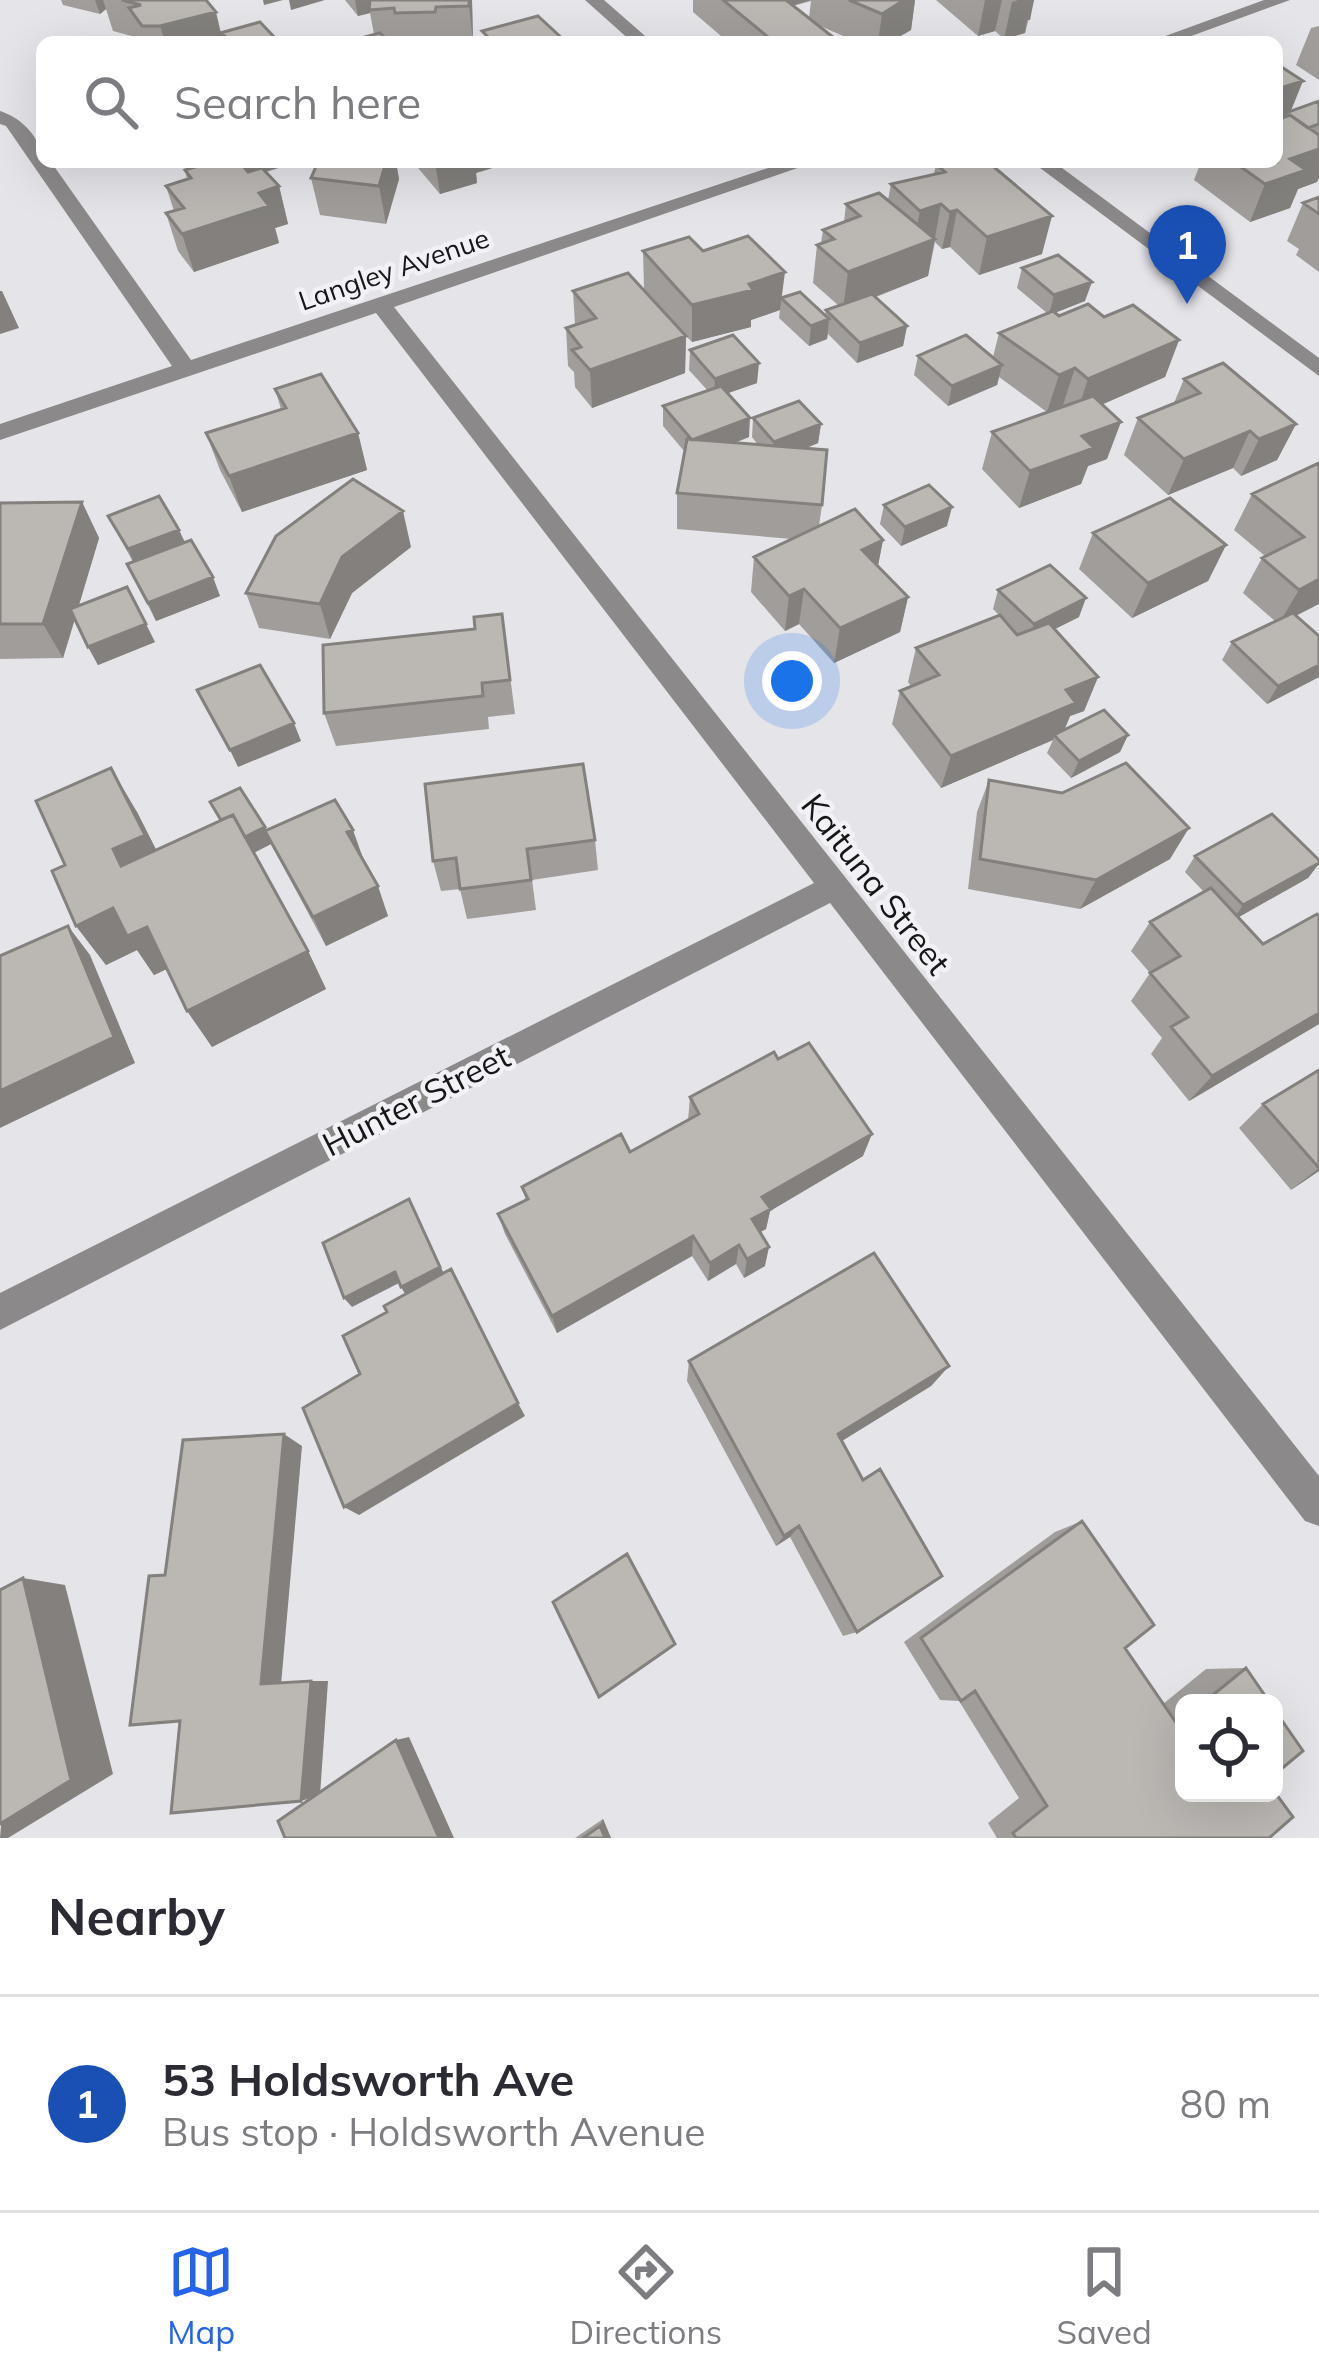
<!DOCTYPE html>
<meta charset="utf-8">
<style>
body{margin:0;font-family:Mulish,sans-serif;background:#f2f2f3;color:#2b2b33}
.controls{position:absolute;right:36px;bottom:36px;display:grid;overflow:hidden;border-radius:18px;box-shadow:0 12px 48px #0002}
.controls button{width:108px;height:108px;display:grid;place-items:center;padding:0;border:0;border-bottom:3px solid #e1e1e2;background:#fff;color:#2b2b33;font:60px sans-serif}
.you{position:absolute;left:792px;top:681px;width:42px;height:42px;margin:-30px;border:9px solid #fff;border-radius:50%;background:#1a73e8;box-shadow:0 0 0 18px #1a73e833}
.badge{display:grid;place-items:center;width:78px;height:78px;border-radius:50%;background:#2563eb;color:#fff;font-size:39px;font-weight:700}
.pin{position:absolute;translate:-50% -99px;filter:drop-shadow(0 3px 6px #0008)}
.pin::after{content:'';position:absolute;top:63px;width:42px;height:36px;background:inherit;clip-path:polygon(0 0,100% 0,50% 100%)}
.list{margin:0;padding:0;list-style:none}
h2{display:flex;justify-content:space-between;align-items:center;height:156px;margin:0;padding:0 48px;font-size:51px}
h2 small{font-size:39px;font-weight:400;color:#7c7c81}
.list li{display:grid;grid-template-columns:78px 1fr auto;gap:36px;align-items:center;box-sizing:border-box;height:216px;padding:0 48px;border-top:3px solid #e1e1e2}
.list b{display:block;font-size:45px;white-space:nowrap}
.list p{margin:0;font-size:39px;white-space:nowrap;color:#7c7c81}
.list em{font-size:39px;font-style:normal;color:#7c7c81}
.icon{flex:none;width:66px;height:66px;fill:none;stroke:currentColor;stroke-width:2;stroke-linecap:round;stroke-linejoin:round}
.map{position:relative;flex:none;width:1319px;height:1838px;overflow:hidden}
.search{position:absolute;background:#fff;box-shadow:0 12px 48px #0002;left:36px;right:36px;top:36px;height:132px;display:flex;align-items:center;gap:30px;box-sizing:border-box;padding:0 42px;border-radius:18px;color:#7c7c81;font-size:45px}
.sheet{height:372px;background:#fff}
nav{display:flex;justify-content:space-around;align-items:center;box-sizing:border-box;height:168px;border-top:3px solid #e1e1e2;background:#fff;font-size:33px;color:#7c7c81}
nav a{display:grid;justify-items:center;gap:6px}
nav .on{color:#2563eb}
.map>svg:first-child{display:block}
.lines{fill:none;stroke-linecap:round;stroke-linejoin:round}
.minor{fill:#8c898a;fill-rule:evenodd}
.wall{fill:#a19d9a;fill-rule:evenodd}
.shaded-wall{fill:#83807d}
.building{fill:#bbb7b3;stroke:#83807d;stroke-width:3}
.labels{text-anchor:middle;stroke-width:9;stroke-linejoin:round;paint-order:stroke}
.far-street-label{font-size:27px;fill:#161618;stroke:#f1f1f6}
.street-label{font-size:33px;fill:#161618;stroke:#f1f1f6}
</style>
<div class="map">
<svg width="1319" height="1838" viewBox="0 0 1319 1838">
<rect width="100%" height="100%" fill="#e4e4e9"/>
<g class="lines">
<!-- minor -->
<path class="minor" d="M 585,0 L 604,0 L 652,42 L 632,42 Z
M 1264,0 L 1290,0 L 1175,42 L 1149,42 Z
M 0,111 C 22,118 42,138 42,162 L 51,162 L 191,360 L 786,162 L 815,162 L 394,307 L 1319,1476 L 1319,1526 L 1305,1521 L 830,903 L 0,1330 L 0,1293 L 814,883 L 376,313 L 0,440 L 0,424 L 172,366 L 6,126 L 0,124 Z
M 1032,162 L 1054,162 L 1319,358 L 1319,376 Z"/>
</g>
<!-- wall -->
<path class="wall" d="M 61,0 L 206,0 L 221,33 L 278,42 L 140,42 L 139,38 L 113,31 L 106,9 L 100,14 L 63,5 Z
M 345,0 L 472,0 L 473,42 L 346,42 L 374,34 L 370,13 L 358,16 Z
M 693,0 L 915,0 L 911,30 L 890,42 L 857,42 L 818,25 L 838,41 L 728,42 L 693,12 ZM 811,1 L 809,18 L 793,6 Z
M 936,0 L 1034,0 L 1025,33 L 1004,39 L 995,31 L 978,36 Z
M 1319,26 L 1319,80 L 1296,65 L 1311,28 Z
M 1319,101 L 1319,178 L 1317,182 L 1298,189 L 1290,208 L 1250,222 L 1194,180 L 1201,162 L 1277,162 L 1290,111 Z
M 182,162 L 288,162 L 288,165 L 266,172 L 279,186 L 288,224 L 275,228 L 279,243 L 194,272 L 178,251 L 166,213 L 174,211 L 166,186 L 187,179 L 185,170 L 188,169 Z
M 314,162 L 396,162 L 399,179 L 386,224 L 320,215 L 311,178 L 316,165 Z
M 413,162 L 512,162 L 476,173 L 477,183 L 440,194 Z
M 936,164 L 1042,254 L 979,275 L 950,247 L 942,249 L 935,242 L 928,276 L 876,297 L 907,326 L 903,346 L 857,363 L 828,334 L 827,339 L 809,346 L 779,318 L 780,310 L 751,320 L 751,327 L 692,342 L 686,336 L 685,373 L 592,408 L 575,387 L 574,372 L 568,366 L 566,328 L 575,325 L 573,291 L 644,289 L 643,251 L 703,251 L 782,298 L 825,315 L 826,310 L 838,305 L 813,283 L 817,245 L 821,243 L 823,230 L 844,222 L 846,204 L 888,200 L 891,184 L 934,174 Z
M 1319,197 L 1319,272 L 1296,255 L 1299,249 L 1287,241 L 1303,203 Z
M 1022,268 L 1085,301 L 1055,313 L 1059,316 L 1104,317 L 1179,340 L 1165,377 L 1102,404 L 1107,459 L 1088,466 L 1081,484 L 1019,508 L 982,469 L 992,432 L 1064,406 L 1047,412 L 999,377 L 997,385 L 948,406 L 914,375 L 918,356 L 993,357 L 999,333 L 1047,313 L 1017,288 Z
M 690,350 L 757,383 L 728,393 L 749,437 L 735,443 L 758,445 L 752,437 L 753,418 L 821,424 L 818,443 L 805,449 L 822,505 L 819,526 L 883,540 L 878,566 L 908,597 L 900,632 L 834,663 L 799,624 L 785,631 L 751,592 L 754,557 L 792,539 L 677,529 L 677,493 L 684,451 L 663,426 L 663,406 L 708,391 L 689,370 Z
M 1184,379 L 1296,424 L 1277,460 L 1241,476 L 1233,468 L 1168,495 L 1124,455 L 1138,418 L 1174,403 Z
M 275,389 L 358,433 L 367,470 L 242,512 L 220,470 L 206,433 L 281,409 Z
M 1319,463 L 1296,616 L 1319,636 L 1319,677 L 1267,704 L 1222,660 L 1232,642 L 1275,621 L 1243,593 L 1262,558 L 1265,556 L 1234,530 L 1252,494 Z
M 82,502 L 99,538 L 79,605 L 155,642 L 98,665 L 75,619 L 63,658 L 0,659 L 0,503 Z
M 884,505 L 947,526 L 901,546 L 880,524 Z
M 108,516 L 179,530 L 185,542 L 220,596 L 156,621 L 127,564 L 133,562 Z
M 1093,533 L 1226,545 L 1208,581 L 1132,618 L 1079,569 Z
M 411,547 L 352,593 L 330,639 L 259,628 L 246,593 Z
M 998,590 L 1079,617 L 1055,629 L 1098,677 L 1084,711 L 1070,716 L 1064,730 L 1128,735 L 1120,752 L 1071,778 L 1047,753 L 1053,740 L 941,788 L 892,724 L 900,691 L 911,686 L 908,682 L 916,648 L 999,615 L 993,609 Z
M 502,614 L 515,714 L 488,717 L 489,729 L 336,746 L 324,713 Z
M 989,780 L 1170,859 L 1080,909 L 968,889 L 977,812 Z
M 210,802 L 267,830 L 363,861 L 388,916 L 326,946 L 271,844 L 254,853 L 308,951 L 326,989 L 212,1047 L 167,969 L 154,975 L 137,950 L 106,965 L 76,926 L 65,865 L 137,812 L 156,850 L 220,821 Z
M 595,840 L 598,870 L 532,880 L 536,910 L 467,919 L 460,889 L 441,891 L 433,861 Z
M 1195,856 L 1319,860 L 1319,864 L 1308,878 L 1238,917 L 1263,944 L 1319,916 L 1319,1024 L 1189,1101 L 1151,1054 L 1162,1038 L 1131,1001 L 1150,973 L 1131,951 L 1150,922 L 1204,892 L 1185,872 Z
M 778,1059 L 863,1156 L 770,1211 L 766,1229 L 760,1232 L 765,1266 L 744,1278 L 736,1264 L 708,1281 L 692,1256 L 557,1333 L 505,1234 L 498,1214 L 526,1200 L 522,1187 L 630,1152 L 688,1120 L 690,1097 Z
M 1319,1070 L 1319,1171 L 1291,1190 L 1239,1128 L 1263,1104 Z
M 689,1361 L 949,1366 L 931,1386 L 842,1441 L 857,1632 L 843,1636 L 790,1537 L 776,1546 L 687,1381 Z
M 1082,1521 L 1125,1648 L 1163,1704 L 1206,1669 L 1246,1668 L 1270,1703 L 1184,1703 L 1184,1793 L 1269,1838 L 997,1838 L 988,1823 L 1019,1798 L 959,1701 L 940,1700 L 904,1642 L 1055,1532 Z
M 603,1819 L 611,1838 L 575,1838 Z"/>
<!-- shaded-wall -->
<path class="shaded-wall" d="M 95,0 L 103,0 L 106,9 L 100,14 Z
M 263,0 L 283,0 L 264,5 Z
M 289,0 L 325,0 L 291,10 Z
M 355,0 L 410,0 L 369,10 L 370,13 L 358,16 Z
M 469,0 L 472,0 L 473,42 L 469,6 Z
M 769,0 L 811,0 L 768,13 Z
M 904,0 L 915,0 L 911,30 L 890,42 L 878,42 L 882,14 Z
M 985,0 L 1002,0 L 995,31 L 978,36 Z
M 1018,0 L 1034,0 L 1030,20 L 1027,20 L 1025,33 L 1004,39 L 1012,2 Z
M 216,12 L 223,42 L 165,42 L 160,26 Z
M 1303,81 L 1288,118 L 1277,118 L 1277,89 Z
M 1319,149 L 1319,178 L 1317,182 L 1298,189 L 1290,208 L 1250,222 L 1265,184 L 1290,159 Z
M 223,162 L 259,162 L 262,174 L 230,184 Z
M 262,162 L 288,162 L 288,165 L 264,172 Z
M 386,162 L 396,162 L 399,179 L 386,224 L 379,186 Z
M 435,162 L 512,162 L 476,173 L 477,183 L 440,194 Z
M 279,186 L 288,224 L 275,228 L 279,243 L 194,272 L 182,234 L 259,193 Z
M 941,204 L 928,276 L 843,309 L 848,272 L 913,247 L 920,211 Z
M 957,210 L 950,247 L 942,249 L 950,212 Z
M 1052,216 L 1042,254 L 979,275 L 987,237 Z
M 785,272 L 780,310 L 751,320 L 751,327 L 692,342 L 692,305 Z
M 1092,282 L 1085,301 L 1049,315 L 1054,295 Z
M 0,291 L 2,291 L 19,328 L 0,334 Z
M 829,319 L 827,339 L 809,346 L 811,326 Z
M 907,326 L 903,346 L 857,363 L 860,343 Z
M 686,336 L 685,373 L 592,408 L 590,370 Z
M 1179,340 L 1165,377 L 1076,416 L 1088,379 Z
M 759,363 L 757,383 L 714,398 L 715,379 Z
M 1002,365 L 997,385 L 948,406 L 952,386 Z
M 1075,368 L 1063,405 L 1047,412 L 1059,375 Z
M 750,418 L 749,437 L 691,459 L 692,440 Z
M 1121,422 L 1107,459 L 1088,466 L 1081,484 L 1019,508 L 1030,471 L 1082,436 Z
M 821,424 L 818,443 L 772,461 L 774,442 Z
M 1296,424 L 1277,460 L 1241,476 L 1259,439 Z
M 1250,431 L 1233,468 L 1168,495 L 1184,459 Z
M 358,433 L 367,470 L 242,512 L 229,476 Z
M 82,502 L 99,538 L 63,658 L 43,624 Z
M 952,507 L 947,526 L 901,546 L 905,527 Z
M 403,511 L 411,547 L 352,593 L 330,639 L 320,604 L 342,557 Z
M 179,530 L 187,548 L 136,568 L 128,549 Z
M 883,540 L 876,575 L 862,550 Z
M 1226,545 L 1208,581 L 1132,618 L 1148,583 Z
M 213,577 L 220,596 L 156,621 L 148,603 Z
M 1319,579 L 1319,604 L 1278,625 L 1299,590 Z
M 804,589 L 799,624 L 785,631 L 789,596 Z
M 908,597 L 900,632 L 834,663 L 840,628 Z
M 1086,598 L 1079,617 L 1027,643 L 1034,624 Z
M 146,624 L 155,642 L 98,665 L 88,647 Z
M 1319,665 L 1319,677 L 1267,704 L 1278,686 Z
M 1098,677 L 1084,711 L 1070,716 L 1062,736 L 1054,735 L 1053,740 L 941,788 L 951,756 L 1066,690 Z
M 294,723 L 301,741 L 238,767 L 230,750 Z
M 1128,735 L 1120,752 L 1071,778 L 1079,761 Z
M 111,768 L 137,812 L 170,877 L 121,866 L 113,849 Z
M 265,827 L 273,843 L 265,831 L 271,844 L 243,858 L 235,842 Z
M 1189,828 L 1170,859 L 1080,909 L 1096,880 Z
M 353,830 L 364,861 L 347,832 Z
M 1319,863 L 1308,878 L 1232,921 L 1243,905 Z
M 378,886 L 388,916 L 326,946 L 313,917 Z
M 113,908 L 147,927 L 173,966 L 154,975 L 137,950 L 106,965 L 76,926 Z
M 68,926 L 90,955 L 135,1063 L 0,1128 L 0,1091 Z
M 308,951 L 326,989 L 212,1047 L 187,1011 Z
M 1319,1013 L 1319,1024 L 1189,1101 L 1212,1076 Z
M 872,1134 L 863,1156 L 770,1211 L 766,1229 L 748,1239 L 752,1219 L 762,1197 Z
M 1319,1168 L 1319,1171 L 1291,1190 Z
M 409,1199 L 445,1276 L 407,1297 L 401,1287 Z
M 693,1236 L 692,1256 L 557,1333 L 552,1316 Z
M 739,1245 L 736,1264 L 708,1281 L 710,1263 Z
M 769,1247 L 765,1266 L 744,1278 L 747,1259 Z
M 395,1272 L 401,1282 L 352,1307 L 344,1298 Z
M 949,1366 L 931,1386 L 827,1450 L 838,1434 Z
M 518,1403 L 525,1416 L 359,1515 L 344,1507 Z
M 284,1434 L 302,1446 L 281,1685 L 261,1684 Z
M 799,1526 L 790,1537 L 776,1546 L 784,1536 Z
M 23,1578 L 65,1585 L 113,1774 L 8,1838 L 0,1838 Z
M 311,1681 L 328,1681 L 320,1795 L 301,1801 Z
M 409,1737 L 454,1838 L 439,1838 L 396,1740 Z
M 603,1819 L 611,1838 L 605,1838 L 600,1826 Z"/>
<!-- building -->
<path class="building" d="M 122,0 L 206,0 L 216,12 L 160,26 L 142,26 L 129,8 L 141,5 Z
M 370,0 L 469,0 L 469,6 L 436,7 L 435,12 L 395,13 L 394,8 L 369,10 Z
M 723,0 L 786,0 L 838,41 L 774,42 Z
M 849,0 L 904,0 L 882,14 Z
M 538,16 L 566,42 L 493,42 L 482,31 Z
M 260,22 L 278,41 L 230,42 L 220,33 Z
M 380,33 L 389,42 L 346,42 Z
M 225,36 L 230,42 L 201,42 Z
M 1277,64 L 1303,81 L 1277,89 Z
M 1319,101 L 1319,124 L 1308,128 L 1290,115 L 1277,118 L 1277,116 Z
M 1290,115 L 1319,135 L 1319,149 L 1290,159 L 1306,170 L 1265,184 L 1234,162 L 1277,162 L 1277,120 Z
M 211,162 L 240,162 L 248,172 L 262,168 L 279,186 L 259,193 L 269,206 L 182,234 L 166,213 L 184,208 L 166,186 L 191,178 L 185,170 Z
M 318,162 L 386,162 L 379,186 L 311,178 Z
M 941,162 L 988,162 L 1052,216 L 987,237 L 957,210 L 950,212 L 941,204 L 920,211 L 891,184 L 945,172 L 936,164 Z
M 879,193 L 935,239 L 848,272 L 817,245 L 834,239 L 823,230 L 860,216 L 846,204 Z
M 1319,197 L 1319,214 L 1303,203 Z
M 748,236 L 785,272 L 749,284 L 753,290 L 692,305 L 643,251 L 689,237 L 703,251 Z
M 1058,255 L 1092,282 L 1054,295 L 1022,268 Z
M 628,273 L 686,336 L 590,370 L 572,350 L 581,347 L 566,328 L 596,318 L 573,291 Z
M 800,292 L 829,319 L 811,326 L 781,298 Z
M 872,294 L 907,326 L 860,343 L 826,310 Z
M 1088,304 L 1104,317 L 1133,305 L 1179,340 L 1088,379 L 1075,368 L 1059,375 L 999,333 L 1053,311 L 1059,316 Z
M 733,335 L 759,363 L 715,379 L 690,350 Z
M 966,335 L 1002,365 L 952,386 L 918,356 Z
M 1223,363 L 1296,424 L 1259,439 L 1250,431 L 1184,459 L 1138,418 L 1200,393 L 1184,379 Z
M 321,374 L 358,433 L 229,476 L 206,433 L 286,408 L 275,389 Z
M 721,386 L 750,418 L 692,440 L 663,406 Z
M 1093,396 L 1121,422 L 1082,436 L 1094,448 L 1030,471 L 992,432 Z
M 799,401 L 821,424 L 774,442 L 753,418 Z
M 687,439 L 827,450 L 822,505 L 677,493 Z
M 1319,463 L 1319,579 L 1299,590 L 1262,558 L 1304,537 L 1252,494 Z
M 353,479 L 403,511 L 342,557 L 320,604 L 246,593 L 276,536 Z
M 929,485 L 952,507 L 905,527 L 884,505 Z
M 159,496 L 179,530 L 128,549 L 108,516 Z
M 1170,498 L 1226,545 L 1148,583 L 1093,533 Z
M 82,502 L 43,624 L 0,624 L 0,503 Z
M 855,509 L 883,540 L 862,550 L 908,597 L 840,628 L 804,589 L 789,596 L 754,557 Z
M 191,540 L 213,577 L 148,603 L 127,564 Z
M 1050,565 L 1086,598 L 1034,624 L 998,590 Z
M 127,587 L 146,624 L 88,647 L 70,609 Z
M 1293,613 L 1319,636 L 1319,665 L 1278,686 L 1232,642 Z
M 502,614 L 510,680 L 482,683 L 483,696 L 324,713 L 323,645 L 475,629 L 474,617 Z
M 1000,615 L 1017,635 L 1049,623 L 1098,677 L 1066,690 L 1076,703 L 951,756 L 900,691 L 939,675 L 916,648 Z
M 260,665 L 294,723 L 230,750 L 197,690 Z
M 1104,710 L 1128,735 L 1079,761 L 1054,735 Z
M 1126,763 L 1189,828 L 1096,880 L 980,859 L 989,780 L 1062,793 Z
M 583,764 L 595,840 L 527,849 L 531,880 L 460,889 L 456,858 L 433,861 L 425,784 Z
M 111,768 L 145,835 L 113,849 L 121,866 L 233,815 L 308,951 L 187,1011 L 147,927 L 127,936 L 113,908 L 76,926 L 52,871 L 65,865 L 36,801 Z
M 240,788 L 265,827 L 245,837 L 233,815 L 221,820 L 210,802 Z
M 335,800 L 353,830 L 347,832 L 378,886 L 313,917 L 265,831 Z
M 1272,814 L 1319,860 L 1319,863 L 1243,905 L 1195,856 Z
M 1211,888 L 1263,944 L 1317,914 L 1319,916 L 1319,1013 L 1212,1076 L 1171,1027 L 1188,1017 L 1150,973 L 1180,956 L 1150,922 Z
M 68,926 L 114,1037 L 0,1091 L 0,956 Z
M 809,1043 L 872,1134 L 762,1197 L 771,1209 L 752,1219 L 769,1247 L 747,1259 L 739,1245 L 710,1263 L 693,1236 L 552,1316 L 498,1214 L 528,1199 L 522,1187 L 621,1134 L 630,1152 L 699,1114 L 690,1097 L 774,1052 L 778,1059 Z
M 1319,1070 L 1319,1168 L 1263,1104 Z
M 409,1199 L 440,1267 L 401,1287 L 395,1272 L 344,1298 L 323,1243 Z
M 874,1253 L 949,1366 L 838,1434 L 863,1480 L 880,1469 L 942,1576 L 857,1632 L 799,1526 L 784,1536 L 689,1361 Z
M 451,1269 L 518,1403 L 344,1507 L 303,1408 L 360,1374 L 343,1336 L 387,1312 L 384,1306 Z
M 284,1434 L 261,1684 L 311,1681 L 301,1801 L 171,1813 L 180,1721 L 130,1725 L 149,1576 L 165,1575 L 183,1440 Z
M 1082,1521 L 1154,1625 L 1125,1648 L 1177,1724 L 1184,1718 L 1184,1793 L 1274,1793 L 1274,1791 L 1293,1817 L 1269,1838 L 1016,1838 L 1013,1833 L 1047,1806 L 975,1691 L 961,1701 L 921,1638 Z
M 627,1554 L 675,1644 L 599,1697 L 553,1602 Z
M 23,1578 L 71,1780 L 0,1824 L 0,1590 Z
M 1246,1668 L 1270,1703 L 1203,1703 Z
M 1274,1709 L 1303,1751 L 1274,1775 Z
M 396,1740 L 439,1838 L 285,1838 L 278,1821 Z
M 600,1826 L 605,1838 L 583,1838 Z"/>
<g class="labels">
<!-- far-street labels -->
<g class="far-street-label">
<text transform="translate(394 270) rotate(-19)" y="9">Langley Avenue</text>
</g>
<!-- street labels -->
<g class="street-label">
<text transform="translate(876 884) rotate(52)" y="12">Kaituna Street</text>
<text transform="translate(416 1100) rotate(-27)" y="12">Hunter Street</text>
</g>
</g>
</svg>
<div class="controls">
<button><svg class="icon" aria-label="locate" viewBox="0 0 24 24"><circle cx="12" cy="12" r="6"/><path d="M12 2v4M12 18v4M2 12h4M18 12h4"/></svg></button>
</div>
<div class="you"></div>
<div class="pin badge" style="left:1187px;top:304px;background:#1a4fb4">1</div>
<div class="search"><svg class="icon" aria-label="search" viewBox="0 0 24 24"><circle cx="10" cy="10" r="6"/><path d="M15 15l6 6"/></svg>Search here</div>
</div>
<section class="sheet">
<h2>Nearby<small></small></h2>
<ul class="list">
<li><span class="badge" style="background:#1a4fb4">1</span><div><b>53 Holdsworth Ave</b><p>Bus stop · Holdsworth Avenue</p></div><em>80 m</em></li>
</ul>
</section>
<nav>
<a class="on"><svg class="icon" aria-label="map" viewBox="0 0 24 24"><path d="M3 6l6-2 6 2 6-2v14l-6 2-6-2-6 2zM9 4v14M15 6v14"/></svg>Map</a>
<a><svg class="icon" aria-label="directions" viewBox="0 0 24 24"><path d="M12 3l9 9-9 9-9-9zM9 14v-3h6M13 9l2 2-2 2"/></svg>Directions</a>
<a><svg class="icon" aria-label="saved" viewBox="0 0 24 24"><path d="M7 4h10v16l-5-4-5 4z"/></svg>Saved</a>
</nav>
